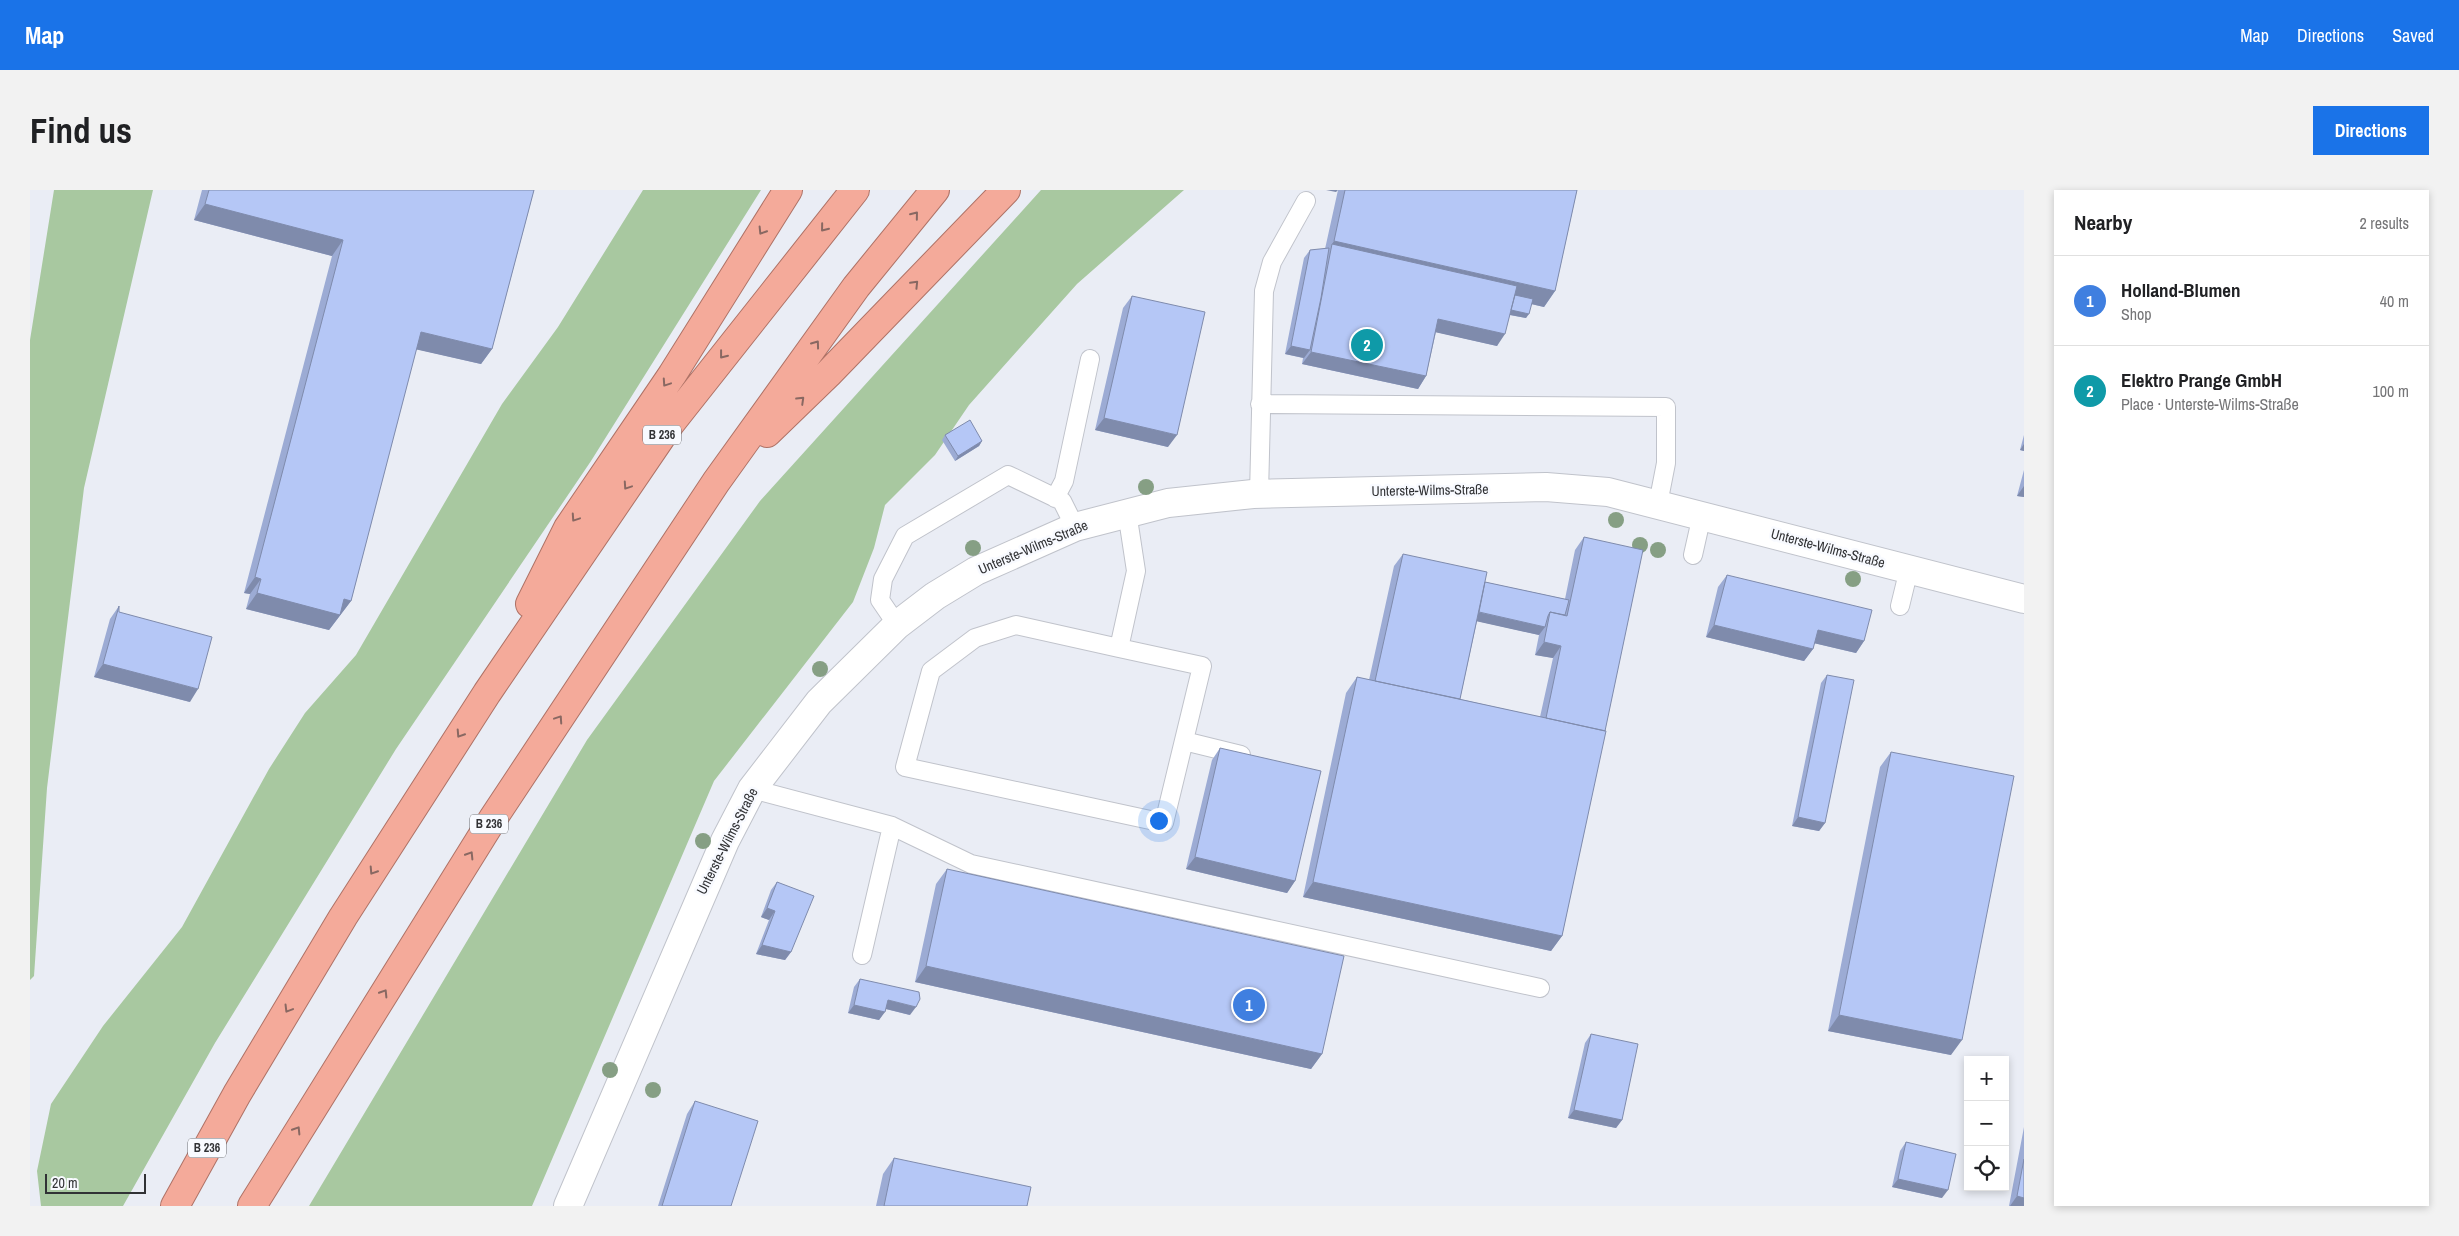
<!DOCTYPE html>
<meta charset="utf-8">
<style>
body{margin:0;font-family:"Archivo Narrow",sans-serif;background:#f2f2f2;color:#202124}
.controls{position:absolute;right:15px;bottom:15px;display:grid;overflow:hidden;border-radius:0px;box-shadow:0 2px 8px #0003}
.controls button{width:45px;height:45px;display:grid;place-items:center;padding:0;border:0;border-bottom:1px solid #e0e0e0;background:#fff;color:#202124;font:25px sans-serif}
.scale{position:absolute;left:15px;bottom:12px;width:101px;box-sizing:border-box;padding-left:5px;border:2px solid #313235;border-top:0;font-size:14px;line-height:18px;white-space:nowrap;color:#313235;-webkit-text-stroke:4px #f8faff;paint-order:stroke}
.you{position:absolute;left:1128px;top:630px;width:18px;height:18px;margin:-12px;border:4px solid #fff;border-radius:50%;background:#1a73e8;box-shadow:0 0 0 8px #1a73e833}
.badge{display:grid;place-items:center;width:32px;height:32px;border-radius:50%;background:#1a73e8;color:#fff;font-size:16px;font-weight:700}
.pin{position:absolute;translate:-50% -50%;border:2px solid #fff;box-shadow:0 1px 5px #0006}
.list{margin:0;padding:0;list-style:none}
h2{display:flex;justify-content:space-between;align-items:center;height:65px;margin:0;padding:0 20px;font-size:21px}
h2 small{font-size:16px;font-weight:400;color:#757577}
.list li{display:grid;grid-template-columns:32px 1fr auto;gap:15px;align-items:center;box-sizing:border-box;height:90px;padding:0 20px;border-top:1px solid #e0e0e0}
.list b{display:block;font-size:19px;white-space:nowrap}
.list p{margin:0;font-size:16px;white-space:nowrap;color:#757577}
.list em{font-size:16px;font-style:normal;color:#757577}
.icon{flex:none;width:28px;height:28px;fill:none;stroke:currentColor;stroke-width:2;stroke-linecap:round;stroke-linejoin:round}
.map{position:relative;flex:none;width:1994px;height:1016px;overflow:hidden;border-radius:0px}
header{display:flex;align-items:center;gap:30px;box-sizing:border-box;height:70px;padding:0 25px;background:#1a73e8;color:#fff}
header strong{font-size:24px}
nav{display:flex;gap:28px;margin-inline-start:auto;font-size:18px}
.intro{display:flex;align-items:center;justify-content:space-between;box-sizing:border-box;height:120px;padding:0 30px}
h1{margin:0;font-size:35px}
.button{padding:12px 22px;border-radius:0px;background:#1a73e8;color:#fff;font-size:18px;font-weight:700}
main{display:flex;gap:30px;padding:0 30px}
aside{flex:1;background:#fff;border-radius:0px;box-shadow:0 2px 8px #0003}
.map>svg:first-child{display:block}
.green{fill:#a8c8a0}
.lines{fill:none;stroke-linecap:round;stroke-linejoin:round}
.service-casing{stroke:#c0c3cb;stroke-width:20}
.minor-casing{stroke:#c0c3cb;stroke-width:30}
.trunk-casing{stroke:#ae7266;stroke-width:30}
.service{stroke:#fff;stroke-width:18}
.minor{stroke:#fff;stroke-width:28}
.trunk{stroke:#f4aa9a;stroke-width:28}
.tree{fill:#869f84}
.wall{fill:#9cabd4;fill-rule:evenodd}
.shaded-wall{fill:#7f8bac}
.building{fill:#b5c7f6;stroke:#7f8bac}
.oneway{stroke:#896862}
.labels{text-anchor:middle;stroke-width:5;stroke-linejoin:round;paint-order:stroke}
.shield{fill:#f8faff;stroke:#6d6e72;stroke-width:1}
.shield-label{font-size:12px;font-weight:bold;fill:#313235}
.street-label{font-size:14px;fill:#313235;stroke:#f8faff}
</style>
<header>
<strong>Map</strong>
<nav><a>Map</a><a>Directions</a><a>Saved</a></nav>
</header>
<div class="intro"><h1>Find us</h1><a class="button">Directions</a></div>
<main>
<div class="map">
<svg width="1994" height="1016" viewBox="0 0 1994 1016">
<rect width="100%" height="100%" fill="#eaedf5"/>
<!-- green -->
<path class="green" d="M 24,0 L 123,0 L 54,298 L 17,598 L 4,786 L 0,790 L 0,150 Z
M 613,0 L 731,0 L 561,271 L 366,559 L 185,853 L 93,1016 L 11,1016 L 7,981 L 21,914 L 73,836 L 152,737 L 239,579 L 275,523 L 326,465 L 472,214 L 528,137 Z
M 1011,0 L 1154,0 L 1047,94 L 939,215 L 905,265 L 855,315 L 844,358 L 823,412 L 684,591 L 502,1016 L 279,1016 L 557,550 L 730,311 Z"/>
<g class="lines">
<!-- service casing -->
<g class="service-casing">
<path id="service" d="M 1230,214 L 1636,217 L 1636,273 L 1628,314
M 1229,304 L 1234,101 L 1242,72 L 1276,11
M 1025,308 L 1034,291 L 1060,169
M 1663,365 L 1672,325
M 1870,416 L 1879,379
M 867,435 L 850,410 L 853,389 L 875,346 L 978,285 L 1032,311 L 1045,337
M 1089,458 L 986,435 L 945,448 L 901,481 L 875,577 L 1134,633 L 1172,476 L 1089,458 L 1106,381 L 1097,322
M 1154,551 L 1211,565
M 722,599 L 862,636 L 941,674 L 1510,798
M 832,765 L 862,636"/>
</g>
<!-- minor casing -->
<g class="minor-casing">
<path id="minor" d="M 538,1016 L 695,651 L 722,599 L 789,512 L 867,435 L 905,406 L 946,381 L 1045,337 L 1138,313 L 1223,304 L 1516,297 L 1578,302 L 1994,409"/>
</g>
<!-- trunk casing -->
<g class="trunk-casing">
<path id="trunk" d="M 737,243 L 798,184 L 976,0
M 500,414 L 538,338 L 642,185 L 758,0
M 145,1016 L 207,904 L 313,727 L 457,503 L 640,234 L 825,0
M 222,1016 L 464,627 L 686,292 L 826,97 L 905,0"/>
</g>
<!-- service -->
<use href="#service" class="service"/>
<!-- minor -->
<use href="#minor" class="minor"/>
<!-- trunk -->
<use href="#trunk" class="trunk"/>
</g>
<!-- trees -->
<g class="tree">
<circle cx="1116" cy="297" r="8"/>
<circle cx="1586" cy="330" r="8"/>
<circle cx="1610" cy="355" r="8"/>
<circle cx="943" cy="358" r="8"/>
<circle cx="1628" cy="360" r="8"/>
<circle cx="1823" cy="389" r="8"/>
<circle cx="790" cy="479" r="8"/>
<circle cx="673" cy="651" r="8"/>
<circle cx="580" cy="880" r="8"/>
<circle cx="623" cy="900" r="8"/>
</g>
<!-- wall -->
<path class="wall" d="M 172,0 L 504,0 L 462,159 L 451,174 L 386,159 L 321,411 L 299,440 L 216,419 L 220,404 L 214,403 L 302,66 L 164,30 Z
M 1308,0 L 1547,0 L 1525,101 L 1514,117 L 1501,114 L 1496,128 L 1480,125 L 1467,156 L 1406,142 L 1396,186 L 1388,199 L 1272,174 L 1273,168 L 1255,164 L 1274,68 L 1280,60 L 1295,59 Z
M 1102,106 L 1138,257 L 1065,240 L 1093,118 Z
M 915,245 L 952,251 L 949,256 L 925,271 L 912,250 Z
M 1994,245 L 1994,261 L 1990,260 Z
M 1994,280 L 1994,307 L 1987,306 Z
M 1554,347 L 1575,541 L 1532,746 L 1521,761 L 1273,707 L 1316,503 L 1327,487 L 1339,490 L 1364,376 L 1373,364 L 1455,392 L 1535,409 L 1545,360 ZM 1447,431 L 1509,445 L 1505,465 L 1523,468 L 1510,527 L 1430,509 Z
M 1697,385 L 1834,451 L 1826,463 L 1784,453 L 1783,459 L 1774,471 L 1676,447 L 1688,397 Z
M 89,416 L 89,422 L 160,512 L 64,487 L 80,429 Z
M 1797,485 L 1795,633 L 1789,641 L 1762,636 L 1791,493 Z
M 1190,558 L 1265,691 L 1257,703 L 1156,679 L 1182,570 Z
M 1861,562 L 1921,865 L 1798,841 L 1850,577 Z
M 917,679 L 1292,864 L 1281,879 L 885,792 L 906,694 Z
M 747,692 L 761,762 L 755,770 L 726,764 L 739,730 L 731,727 L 741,700 Z
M 830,789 L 880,825 L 856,819 L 849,830 L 818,823 L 824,797 Z
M 1561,844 L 1592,930 L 1586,938 L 1538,928 L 1555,853 Z
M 665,911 L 701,1016 L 628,1016 L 657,924 Z
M 1994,937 L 1994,1016 L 1979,1016 Z
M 1876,952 L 1912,1008 L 1862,997 L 1870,961 Z
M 864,968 L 997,1016 L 846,1016 L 853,984 Z"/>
<!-- shaded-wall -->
<path class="shaded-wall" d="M 1296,0 L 1308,0 L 1306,2 Z
M 175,14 L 313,50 L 302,66 L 164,30 Z
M 1304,51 L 1525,101 L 1514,117 L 1480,109 L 1302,54 Z
M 1478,119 L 1499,124 L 1496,128 L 1475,124 Z
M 1408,129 L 1475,144 L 1467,156 L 1400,141 Z
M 391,142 L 462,159 L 451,174 L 380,158 Z
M 1261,156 L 1280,160 L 1274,168 L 1255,164 Z
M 1281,162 L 1396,186 L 1388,199 L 1272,174 Z
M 1074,228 L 1147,245 L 1138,257 L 1065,240 Z
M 952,251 L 949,256 L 925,271 L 928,266 Z
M 1994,254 L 1994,261 L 1990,260 Z
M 1994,296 L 1994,307 L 1987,306 Z
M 225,387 L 231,389 L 220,404 L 214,403 Z
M 227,403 L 314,409 L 321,411 L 299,440 L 216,419 Z
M 1447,422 L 1515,437 L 1509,445 L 1441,430 Z
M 1684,435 L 1783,459 L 1774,471 L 1676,447 Z
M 1788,440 L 1834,451 L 1826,463 L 1779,452 Z
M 1514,452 L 1531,456 L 1523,468 L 1505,465 Z
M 73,474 L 168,499 L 160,512 L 64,487 Z
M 1768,627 L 1795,633 L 1789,641 L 1762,636 Z
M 1165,667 L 1265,691 L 1257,703 L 1156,679 Z
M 1283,692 L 1532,746 L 1521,761 L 1273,707 Z
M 737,718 L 745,721 L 739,730 L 731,727 Z
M 732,755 L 761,762 L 755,770 L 726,764 Z
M 896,776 L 1292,864 L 1281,879 L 885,792 Z
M 858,810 L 886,817 L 880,825 L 852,818 Z
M 824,815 L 855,822 L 849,830 L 818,823 Z
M 1809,825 L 1932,850 L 1921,865 L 1798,841 Z
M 1544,920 L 1592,930 L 1586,938 L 1538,928 Z
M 1868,989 L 1918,1000 L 1912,1008 L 1862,997 Z
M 1987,1006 L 1994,1008 L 1994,1016 L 1980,1016 Z"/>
<!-- building -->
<path class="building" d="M 179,0 L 504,0 L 462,159 L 391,142 L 321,411 L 314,409 L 310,425 L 227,403 L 231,389 L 225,387 L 313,50 L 175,14 Z
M 1315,0 L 1547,0 L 1525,101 L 1304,51 Z
M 1302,54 L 1487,96 L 1475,144 L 1408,129 L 1396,186 L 1281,162 Z
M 1299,58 L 1291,108 L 1280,160 L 1261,156 L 1280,60 Z
M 1485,105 L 1503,109 L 1499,124 L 1481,120 Z
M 1102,106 L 1175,122 L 1147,245 L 1074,228 Z
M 940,230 L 952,251 L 928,266 L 915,245 Z
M 1554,347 L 1613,360 L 1575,541 L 1516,528 L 1531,456 L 1514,452 L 1520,422 L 1537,426 Z
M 1373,364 L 1457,382 L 1430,509 L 1345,491 Z
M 1697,385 L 1842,420 L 1834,451 L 1788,440 L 1783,459 L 1684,435 Z
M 1455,392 L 1539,410 L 1535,425 L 1520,422 L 1518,426 L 1515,437 L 1449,422 Z
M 89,416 L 89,422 L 182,447 L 168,499 L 73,474 Z
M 1797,485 L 1824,490 L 1795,633 L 1768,627 Z
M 1327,487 L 1576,541 L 1532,746 L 1283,692 Z
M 1190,558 L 1291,581 L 1265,691 L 1165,667 Z
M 1861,562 L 1984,586 L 1932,850 L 1809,825 Z
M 917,679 L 1314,766 L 1292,864 L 896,776 Z
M 747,692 L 784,706 L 761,762 L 732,755 L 745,721 L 737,718 Z
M 830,789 L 889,802 L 890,809 L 886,817 L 858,810 L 855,822 L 824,815 Z
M 1561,844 L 1608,854 L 1592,930 L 1544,920 Z
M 665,911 L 728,931 L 701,1016 L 632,1016 Z
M 1876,952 L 1926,964 L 1918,1000 L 1868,989 Z
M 864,968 L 1001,997 L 997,1016 L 854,1016 Z
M 1994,969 L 1994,1008 L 1987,1006 Z"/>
<!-- one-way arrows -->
<defs><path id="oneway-chevron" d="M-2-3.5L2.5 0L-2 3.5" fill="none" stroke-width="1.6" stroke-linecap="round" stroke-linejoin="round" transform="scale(1.25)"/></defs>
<g class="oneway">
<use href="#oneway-chevron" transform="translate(885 25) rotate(-51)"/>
<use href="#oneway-chevron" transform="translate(794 38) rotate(129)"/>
<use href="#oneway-chevron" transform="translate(732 41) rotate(122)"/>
<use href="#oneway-chevron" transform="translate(885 94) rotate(-46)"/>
<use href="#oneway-chevron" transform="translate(786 154) rotate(-54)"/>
<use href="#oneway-chevron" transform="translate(693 165) rotate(128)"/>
<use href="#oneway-chevron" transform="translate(636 193) rotate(124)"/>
<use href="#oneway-chevron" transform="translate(771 210) rotate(-44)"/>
<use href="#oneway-chevron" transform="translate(597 296) rotate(124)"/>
<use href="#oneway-chevron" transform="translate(545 328) rotate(124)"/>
<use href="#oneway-chevron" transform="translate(529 529) rotate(-56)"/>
<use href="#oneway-chevron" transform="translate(430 544) rotate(123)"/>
<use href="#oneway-chevron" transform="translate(440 665) rotate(-58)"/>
<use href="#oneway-chevron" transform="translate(343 681) rotate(123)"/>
<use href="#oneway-chevron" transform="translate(354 803) rotate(-58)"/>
<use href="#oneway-chevron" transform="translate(258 819) rotate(121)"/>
<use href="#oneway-chevron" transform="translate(267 940) rotate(-58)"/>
</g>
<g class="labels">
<!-- shield labels -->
<g class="shield">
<rect x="613" y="235.5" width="38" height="19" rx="4"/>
<rect x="440" y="624.5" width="38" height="19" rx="4"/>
<rect x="158" y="948.5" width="38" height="19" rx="4"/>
</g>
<g class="shield-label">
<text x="632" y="249">B 236</text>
<text x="459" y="638">B 236</text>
<text x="177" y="962">B 236</text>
</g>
<!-- street labels -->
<g class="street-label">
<text transform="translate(1400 300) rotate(-1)" y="5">Unterste-Wilms-Straße</text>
<text transform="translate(1003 357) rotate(-23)" y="5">Unterste-Wilms-Straße</text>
<text transform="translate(1798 358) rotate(15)" y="5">Unterste-Wilms-Straße</text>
<text transform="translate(697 651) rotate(-63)" y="5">Unterste-Wilms-Straße</text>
</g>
</g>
</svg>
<div class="controls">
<button>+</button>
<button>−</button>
<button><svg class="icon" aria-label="locate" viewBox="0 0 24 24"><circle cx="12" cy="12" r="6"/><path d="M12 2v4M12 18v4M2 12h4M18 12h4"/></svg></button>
</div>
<div class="scale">20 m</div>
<div class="you"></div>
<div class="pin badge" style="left:1219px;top:815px;background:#3f7fe0">1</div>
<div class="pin badge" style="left:1337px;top:155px;background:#0f9aa8">2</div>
</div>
<aside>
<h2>Nearby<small>2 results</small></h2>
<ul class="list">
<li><span class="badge" style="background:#3f7fe0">1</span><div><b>Holland-Blumen</b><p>Shop</p></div><em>40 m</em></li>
<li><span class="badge" style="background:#0f9aa8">2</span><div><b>Elektro Prange GmbH</b><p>Place · Unterste-Wilms-Straße</p></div><em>100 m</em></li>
</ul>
</aside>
</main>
